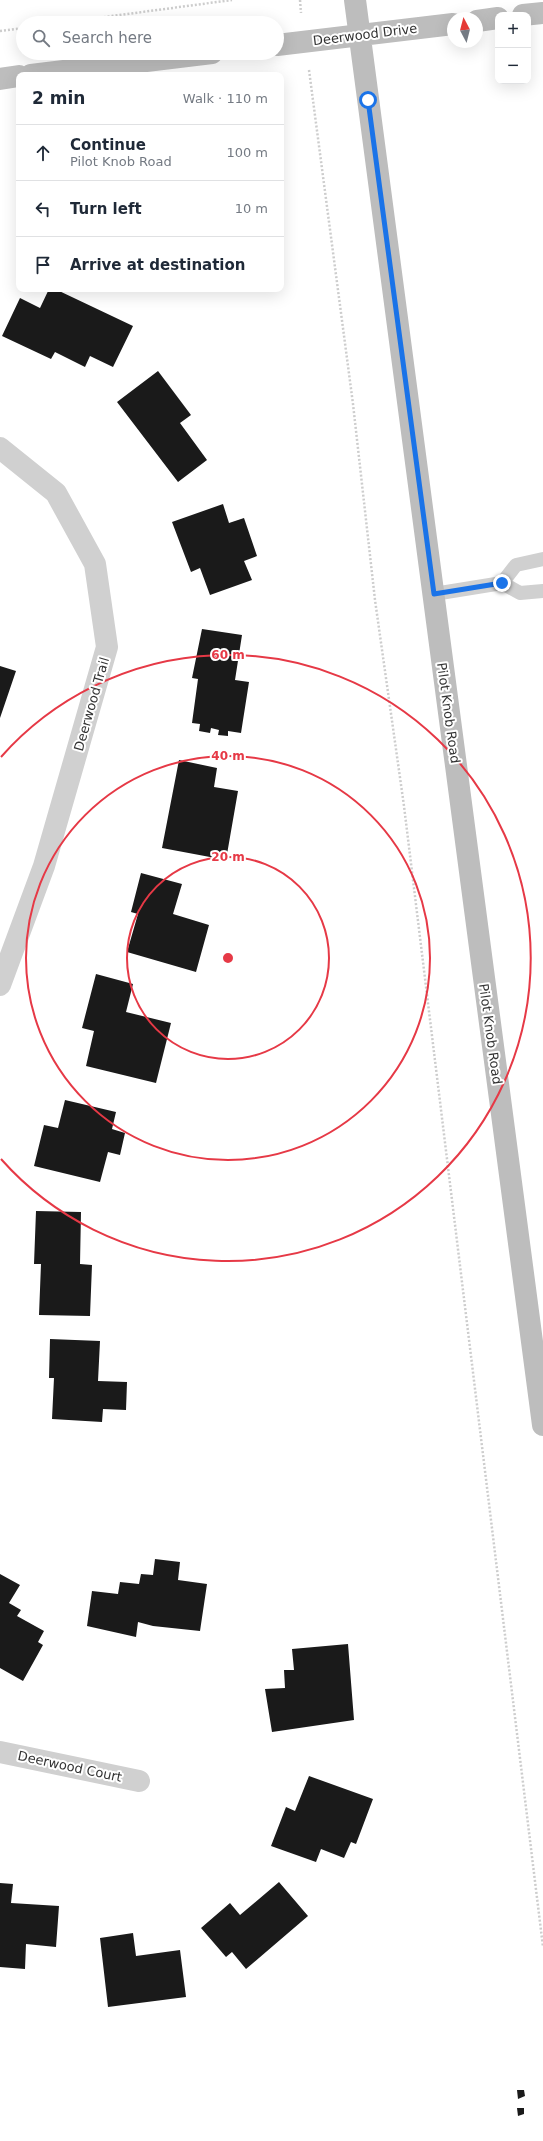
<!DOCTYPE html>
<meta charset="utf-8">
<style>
body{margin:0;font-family:"DejaVu Sans",sans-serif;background:#f6f6f7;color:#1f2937}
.controls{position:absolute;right:12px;top:12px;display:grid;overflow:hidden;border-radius:8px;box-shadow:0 4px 16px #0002}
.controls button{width:36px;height:36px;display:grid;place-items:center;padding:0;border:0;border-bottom:1px solid #e0e1e3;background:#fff;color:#1f2937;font:20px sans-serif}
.compass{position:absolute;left:447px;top:12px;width:36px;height:36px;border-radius:50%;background:#fff;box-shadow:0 4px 16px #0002;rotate:353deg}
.stop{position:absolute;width:12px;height:12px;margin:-9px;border:3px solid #1a73e8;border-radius:50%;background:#fff}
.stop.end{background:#1a73e8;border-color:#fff;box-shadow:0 1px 4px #0008}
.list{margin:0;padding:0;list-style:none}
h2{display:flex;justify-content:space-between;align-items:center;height:52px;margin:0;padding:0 16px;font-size:17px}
h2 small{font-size:13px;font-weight:400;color:#747a83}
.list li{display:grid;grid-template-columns:26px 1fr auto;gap:12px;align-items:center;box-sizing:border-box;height:56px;padding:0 16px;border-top:1px solid #e0e1e3}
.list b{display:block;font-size:15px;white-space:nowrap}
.list p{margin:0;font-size:13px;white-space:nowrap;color:#747a83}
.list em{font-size:13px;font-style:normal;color:#747a83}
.icon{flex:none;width:22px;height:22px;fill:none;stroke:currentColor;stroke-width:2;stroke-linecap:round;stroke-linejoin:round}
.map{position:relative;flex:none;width:543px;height:2141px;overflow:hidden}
.search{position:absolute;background:#fff;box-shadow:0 4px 16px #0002;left:16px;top:16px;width:268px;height:44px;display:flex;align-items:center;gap:10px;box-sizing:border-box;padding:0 14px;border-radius:22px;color:#747a83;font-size:15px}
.panel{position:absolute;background:#fff;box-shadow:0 4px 16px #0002;left:16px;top:72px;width:268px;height:220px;border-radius:8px}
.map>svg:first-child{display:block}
.building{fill:#1a1a1a}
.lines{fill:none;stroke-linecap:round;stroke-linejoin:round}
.path{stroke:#cdcdcd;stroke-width:2.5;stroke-dasharray:2 2;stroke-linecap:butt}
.lane{stroke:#d0d0d0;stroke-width:14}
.street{stroke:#d0d0d0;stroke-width:22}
.secondary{stroke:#bdbdbd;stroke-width:22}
.route{stroke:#1a73e8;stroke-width:5}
.ring{fill:none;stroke:#e63946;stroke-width:2}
.labels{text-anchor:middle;stroke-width:4;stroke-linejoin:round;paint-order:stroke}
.street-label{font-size:13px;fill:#333;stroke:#fff}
.centre{fill:#e63946;stroke:#fff;stroke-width:2}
.ring-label{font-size:12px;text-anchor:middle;font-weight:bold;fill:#e63946;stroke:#fff;stroke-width:4;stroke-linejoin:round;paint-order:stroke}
</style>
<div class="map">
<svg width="543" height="2141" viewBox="0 0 543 2141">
<rect width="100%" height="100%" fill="#fff"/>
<!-- building -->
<path class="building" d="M 49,289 L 55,289 L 133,326 L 113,367 L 90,356 L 85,367 L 55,352 L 51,359 L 2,336 L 20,298 L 40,308 Z
M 158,371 L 191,415 L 180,423 L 207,460 L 178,482 L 117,402 Z
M 223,504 L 229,523 L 244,518 L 257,556 L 244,561 L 252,580 L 210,595 L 200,568 L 191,572 L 172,522 Z
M 202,629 L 242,635 L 235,680 L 249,682 L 241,733 L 228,731 L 228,736 L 218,735 L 219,730 L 211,728 L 210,733 L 199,731 L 200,724 L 192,723 L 198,679 L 192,678 Z
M 0,666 L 16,671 L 0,718 Z
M 179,760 L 217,768 L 214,787 L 238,791 L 226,860 L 162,848 Z
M 141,873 L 182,884 L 173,914 L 209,925 L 196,972 L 127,952 L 138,914 L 131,912 Z
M 96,974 L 133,984 L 126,1012 L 171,1023 L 156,1083 L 86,1066 L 94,1031 L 82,1028 Z
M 65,1100 L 116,1112 L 112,1129 L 125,1133 L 120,1155 L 108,1152 L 100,1182 L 34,1166 L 44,1125 L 58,1128 Z
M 36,1211 L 81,1212 L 80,1264 L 92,1265 L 90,1316 L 39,1315 L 41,1264 L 34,1264 Z
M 50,1339 L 100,1341 L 98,1381 L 127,1382 L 126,1410 L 103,1409 L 102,1422 L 52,1419 L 54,1378 L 49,1378 Z
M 155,1559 L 180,1562 L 178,1580 L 207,1584 L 200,1631 L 153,1626 L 138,1622 L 136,1637 L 87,1626 L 92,1591 L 118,1594 L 120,1582 L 139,1584 L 141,1574 L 153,1575 Z
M 0,1574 L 20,1585 L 9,1603 L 21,1610 L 17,1616 L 44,1631 L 38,1642 L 43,1645 L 23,1681 L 0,1668 Z
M 348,1644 L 354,1720 L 272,1732 L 265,1689 L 285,1688 L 284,1670 L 294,1670 L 292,1649 Z
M 309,1776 L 373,1799 L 356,1844 L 351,1842 L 344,1858 L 321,1849 L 316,1862 L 271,1846 L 286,1807 L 295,1811 Z
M 279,1882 L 308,1916 L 246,1969 L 232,1952 L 226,1957 L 201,1928 L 230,1903 L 240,1915 Z
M 0,1883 L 13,1884 L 11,1903 L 59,1906 L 56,1947 L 26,1944 L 25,1969 L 0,1967 Z
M 133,1933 L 136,1956 L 180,1950 L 186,1997 L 108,2007 L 100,1938 Z
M 517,2090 L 524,2090 L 525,2096 L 518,2099 Z
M 517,2108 L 524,2108 L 524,2114 L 518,2116 Z"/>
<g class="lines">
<!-- path -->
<path class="path" d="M 300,0 L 301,13
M 60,23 L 232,0
M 0,31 L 23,28
M 309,70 L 353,404 L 375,600 L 404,806 L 543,1947"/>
<!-- lane -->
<path class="lane" d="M 502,583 L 516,565 L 543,559
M 434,594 L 502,583 L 520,593 L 543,591"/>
<!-- street -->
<path class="street" d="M 0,448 L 56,493 L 95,564 L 107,647 L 44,866 L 0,985
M 0,1752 L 139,1781"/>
<!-- secondary -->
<path class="secondary" d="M 355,0 L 543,1425
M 523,15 L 543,13
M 477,21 L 498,18
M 277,45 L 453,24
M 31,75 L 212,53
M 0,79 L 19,76"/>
</g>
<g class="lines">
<!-- route -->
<path class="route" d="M 368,100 L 434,594 L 502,583"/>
</g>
<!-- distance rings -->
<g class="ring">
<circle cx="228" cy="958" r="101"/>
<circle cx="228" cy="958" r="202"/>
<path d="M1 757A303 303 0 1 1 1 1159"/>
</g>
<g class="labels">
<!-- street labels -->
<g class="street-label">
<text transform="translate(365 34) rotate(-7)" y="5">Deerwood Drive</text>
<text transform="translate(91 704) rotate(-74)" y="5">Deerwood Trail</text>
<text transform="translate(449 713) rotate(82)" y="5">Pilot Knob Road</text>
<text transform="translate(491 1034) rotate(82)" y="5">Pilot Knob Road</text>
<text transform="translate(70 1766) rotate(12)" y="5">Deerwood Court</text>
</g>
</g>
<circle cx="228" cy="958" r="6" class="centre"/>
<g class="ring-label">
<text x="228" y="659">60 m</text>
<text x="228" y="760">40 m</text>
<text x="228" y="861">20 m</text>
</g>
</svg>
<div class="controls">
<button>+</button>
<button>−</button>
</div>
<svg class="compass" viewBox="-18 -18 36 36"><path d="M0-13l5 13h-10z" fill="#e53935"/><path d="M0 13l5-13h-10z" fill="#747a83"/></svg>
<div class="stop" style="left:368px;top:100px"></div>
<div class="stop end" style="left:502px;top:583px"></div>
<div class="search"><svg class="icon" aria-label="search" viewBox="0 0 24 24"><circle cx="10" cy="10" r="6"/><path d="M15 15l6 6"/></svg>Search here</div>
<section class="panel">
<h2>2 min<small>Walk · 110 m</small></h2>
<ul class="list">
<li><svg class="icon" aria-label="ahead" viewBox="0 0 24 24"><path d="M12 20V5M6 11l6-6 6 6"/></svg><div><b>Continue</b><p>Pilot Knob Road</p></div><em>100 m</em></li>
<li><svg class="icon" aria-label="left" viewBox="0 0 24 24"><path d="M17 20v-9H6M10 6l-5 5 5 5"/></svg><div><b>Turn left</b></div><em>10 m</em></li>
<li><svg class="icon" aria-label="arrive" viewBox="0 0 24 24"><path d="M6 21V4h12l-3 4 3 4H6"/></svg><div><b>Arrive at destination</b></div></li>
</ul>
</section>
</div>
